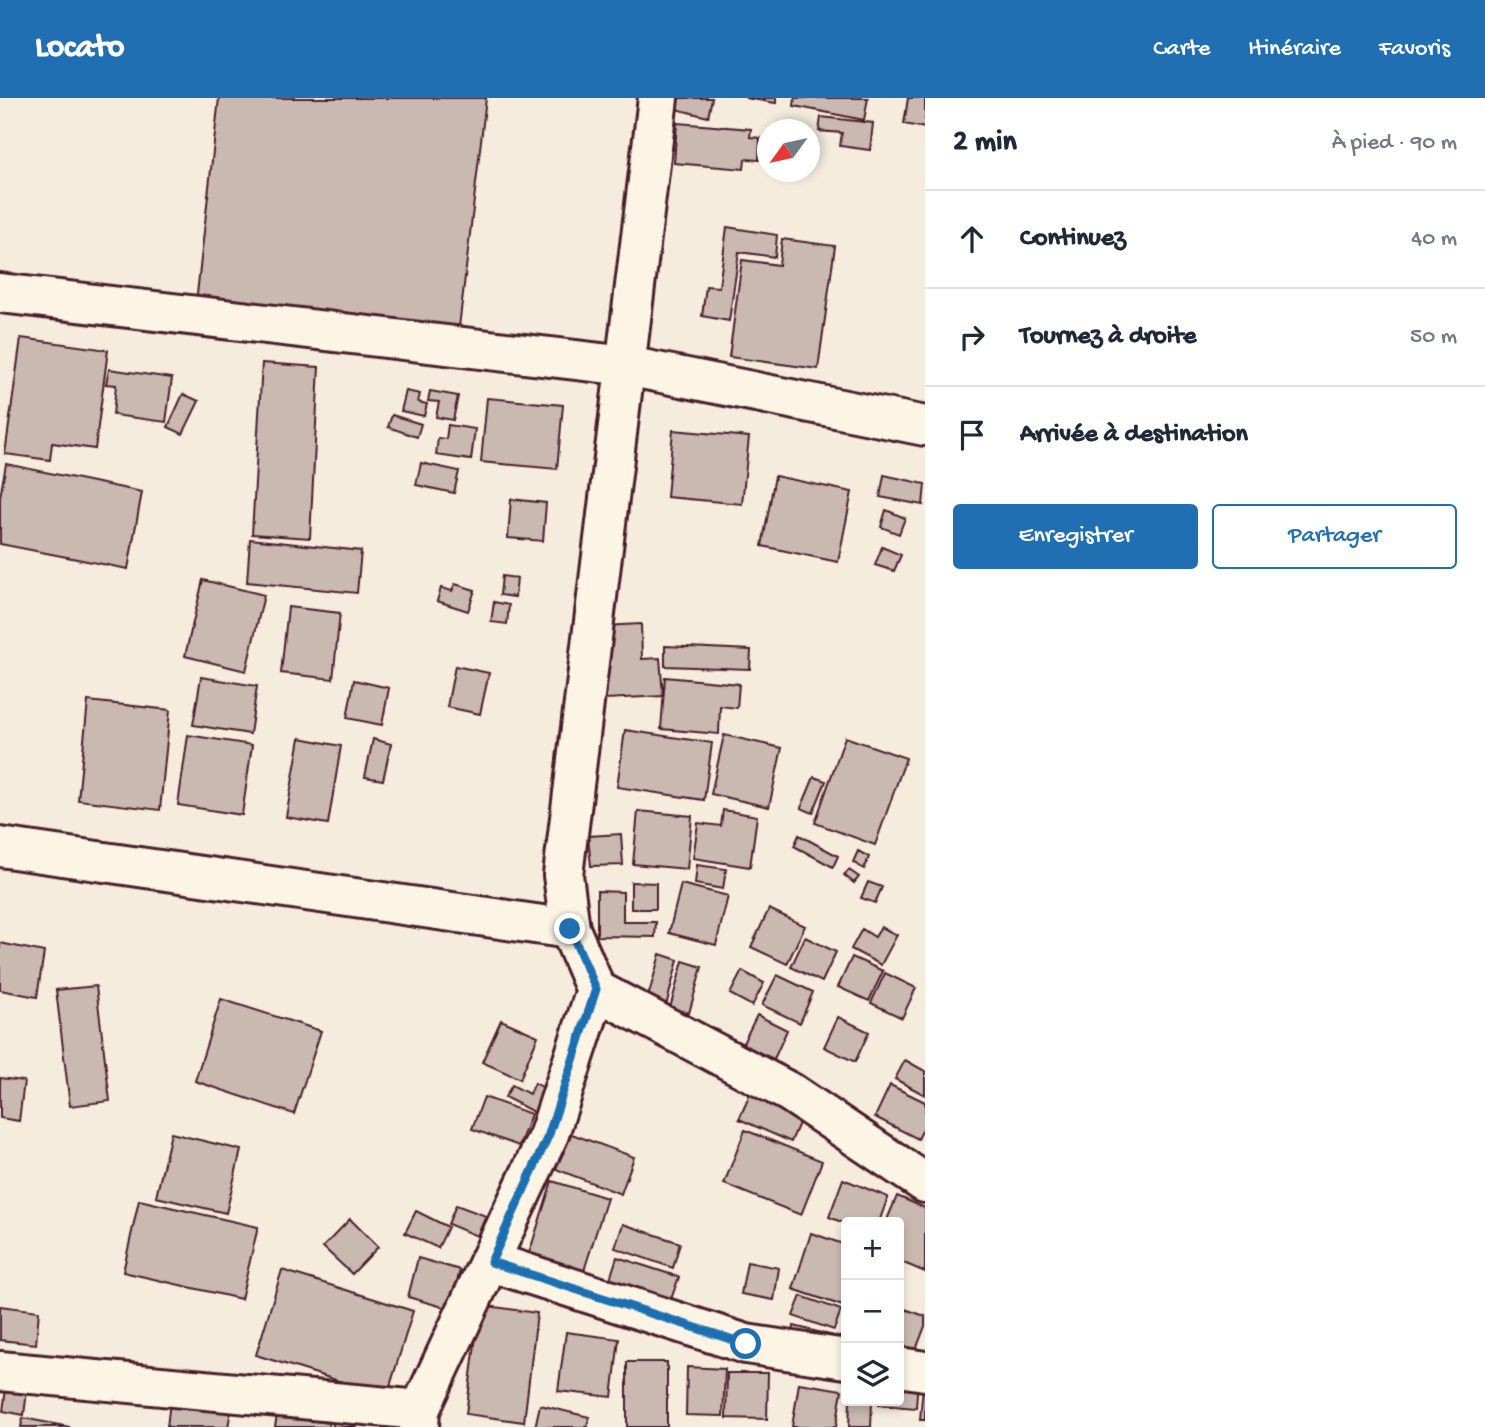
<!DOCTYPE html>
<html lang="fr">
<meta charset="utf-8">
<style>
body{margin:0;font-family:"Gochi Hand",sans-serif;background:#f6f6f7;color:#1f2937}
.controls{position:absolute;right:21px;bottom:21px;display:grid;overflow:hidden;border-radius:7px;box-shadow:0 4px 10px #0003}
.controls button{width:63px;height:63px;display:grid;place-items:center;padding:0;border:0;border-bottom:2px solid #e0e1e3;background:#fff;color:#1f2937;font:35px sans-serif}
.compass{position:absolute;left:757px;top:21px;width:63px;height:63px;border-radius:50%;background:#fff;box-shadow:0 4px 10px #0003;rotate:237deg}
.stop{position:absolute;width:21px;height:21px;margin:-16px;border:5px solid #1f6fb2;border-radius:50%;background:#fff}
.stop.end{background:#1f6fb2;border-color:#fff;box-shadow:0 2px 7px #0008}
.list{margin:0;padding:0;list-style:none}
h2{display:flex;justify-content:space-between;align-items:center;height:91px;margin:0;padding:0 28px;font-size:30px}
h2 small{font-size:23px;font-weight:400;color:#747a83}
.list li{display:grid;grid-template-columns:46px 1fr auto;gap:21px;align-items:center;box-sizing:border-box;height:98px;padding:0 28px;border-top:2px solid #e0e1e3}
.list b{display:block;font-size:26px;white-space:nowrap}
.list em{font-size:23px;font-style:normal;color:#747a83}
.actions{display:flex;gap:14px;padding:21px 28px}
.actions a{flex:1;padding:16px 0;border:2px solid #1f6fb2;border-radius:7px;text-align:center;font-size:24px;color:#1f6fb2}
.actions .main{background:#1f6fb2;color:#fff}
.icon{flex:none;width:38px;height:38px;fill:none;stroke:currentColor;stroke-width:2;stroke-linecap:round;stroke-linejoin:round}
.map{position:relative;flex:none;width:925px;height:1329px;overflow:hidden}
header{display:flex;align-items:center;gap:42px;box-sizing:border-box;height:98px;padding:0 35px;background:#1f6fb2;color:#fff}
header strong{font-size:33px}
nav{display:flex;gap:38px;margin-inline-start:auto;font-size:24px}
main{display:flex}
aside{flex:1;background:#fff}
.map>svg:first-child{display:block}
.building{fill:#cab9b1;stroke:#4a1f2b;stroke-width:2}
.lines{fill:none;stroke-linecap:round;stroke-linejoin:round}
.street-casing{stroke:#4a1f2b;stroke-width:44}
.street{stroke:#fcf5e5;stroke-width:38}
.route{stroke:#1f6fb2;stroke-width:9}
</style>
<header>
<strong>Locato</strong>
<nav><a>Carte</a><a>Itinéraire</a><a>Favoris</a></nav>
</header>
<main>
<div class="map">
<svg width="925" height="1329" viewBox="0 0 925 1329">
<rect width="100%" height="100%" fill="#f5ecde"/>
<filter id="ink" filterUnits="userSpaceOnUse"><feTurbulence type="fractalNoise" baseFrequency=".0143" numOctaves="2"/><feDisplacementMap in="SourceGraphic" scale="14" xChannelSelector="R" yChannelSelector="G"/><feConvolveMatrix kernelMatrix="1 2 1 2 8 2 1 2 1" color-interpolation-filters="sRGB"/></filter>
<g filter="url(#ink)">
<!-- building -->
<path class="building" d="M 219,0 L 486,0 L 458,238 L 196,205 Z
M 666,0 L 712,0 L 708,19 L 664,8 Z
M 745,0 L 776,0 L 776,5 Z
M 795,0 L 868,0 L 864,22 L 794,8 Z
M 908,0 L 925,0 L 925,30 L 904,26 Z
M 821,19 L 873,25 L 870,52 L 840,48 L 842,35 L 819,33 Z
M 677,25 L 751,31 L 750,39 L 760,40 L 759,62 L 745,61 L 744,71 L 674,65 Z
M 727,129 L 777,137 L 775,159 L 739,154 L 729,223 L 702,218 L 706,188 L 719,189 Z
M 782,141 L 835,148 L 818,271 L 729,259 L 742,162 L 779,167 Z
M 21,240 L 108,252 L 95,351 L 52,345 L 50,362 L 5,356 Z
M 262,265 L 319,269 L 310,440 L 252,436 Z
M 109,271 L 172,280 L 166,324 L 113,317 L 116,287 L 106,286 Z
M 406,293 L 420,296 L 418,304 L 427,306 L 424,318 L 401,313 Z
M 430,293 L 458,298 L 453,322 L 436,319 L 439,304 L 428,303 Z
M 183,296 L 199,303 L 183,336 L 168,329 Z
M 487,300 L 563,307 L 557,371 L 481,364 Z
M 392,317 L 421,326 L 417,339 L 388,329 Z
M 448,327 L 475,331 L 471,362 L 436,357 L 438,340 L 446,341 Z
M 673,332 L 749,339 L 742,406 L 667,399 Z
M 421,365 L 459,373 L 454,395 L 416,387 Z
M 6,366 L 142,394 L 128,471 L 0,446 L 0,399 Z
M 884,377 L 925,386 L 923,407 L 880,399 Z
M 775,378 L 852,394 L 838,464 L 762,448 Z
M 511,401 L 546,405 L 543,443 L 508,440 Z
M 886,412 L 905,420 L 899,436 L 881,429 Z
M 250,441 L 361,453 L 357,495 L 247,484 Z
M 882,449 L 901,457 L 894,473 L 875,467 Z
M 502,478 L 517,480 L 515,499 L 500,497 Z
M 203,482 L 264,497 L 246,573 L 185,558 Z
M 455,486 L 475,492 L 468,513 L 437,503 L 441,490 L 452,493 Z
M 494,504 L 509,507 L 507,526 L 491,524 Z
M 288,509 L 340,515 L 333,581 L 281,575 Z
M 641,526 L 642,561 L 660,560 L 663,598 L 606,601 L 602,528 Z
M 665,548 L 751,552 L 750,571 L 665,568 Z
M 455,568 L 489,575 L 480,616 L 447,609 Z
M 201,579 L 257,588 L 250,636 L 193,627 Z
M 665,579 L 739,586 L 737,610 L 720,608 L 719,636 L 661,631 Z
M 354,582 L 389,590 L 382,627 L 347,620 Z
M 88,603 L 170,612 L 160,712 L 78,702 Z
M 625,632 L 712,645 L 704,702 L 617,689 Z
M 188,637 L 252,647 L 242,717 L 178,707 Z
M 724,637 L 782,650 L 769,709 L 711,696 Z
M 845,639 L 906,660 L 875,747 L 815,725 Z
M 300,640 L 341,648 L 328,726 L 286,719 Z
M 373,641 L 391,646 L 383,682 L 365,679 Z
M 814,679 L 826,683 L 813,715 L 801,710 Z
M 723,712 L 757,718 L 750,769 L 693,760 L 698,725 L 721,728 Z
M 638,713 L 692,718 L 687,771 L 633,766 Z
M 621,736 L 623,767 L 591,768 L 588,738 Z
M 799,737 L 838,758 L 833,769 L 794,748 Z
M 858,753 L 869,759 L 864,771 L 853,764 Z
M 697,767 L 726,771 L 723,791 L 695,786 Z
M 849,772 L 859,779 L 854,785 L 844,777 Z
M 631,784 L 656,785 L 656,811 L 631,811 Z
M 868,784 L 882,789 L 875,805 L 861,800 Z
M 681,786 L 728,798 L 716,847 L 669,835 Z
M 597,793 L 623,794 L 623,824 L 656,824 L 655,839 L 597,838 Z
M 769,811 L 805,828 L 787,866 L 751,849 Z
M 881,829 L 897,837 L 881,867 L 851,851 L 862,831 L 875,839 Z
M 805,839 L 836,854 L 822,884 L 791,869 Z
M 0,845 L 44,854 L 37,899 L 0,892 Z
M 660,856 L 678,862 L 666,908 L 647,903 Z
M 852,859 L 883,873 L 869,903 L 838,889 Z
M 683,863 L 702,869 L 689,915 L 670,910 Z
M 742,873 L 764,885 L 752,908 L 730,896 Z
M 885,875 L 916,890 L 902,920 L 871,905 Z
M 777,877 L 813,894 L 800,925 L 762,907 Z
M 96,888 L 110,1003 L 70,1008 L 56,892 Z
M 221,901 L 321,933 L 294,1016 L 195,983 Z
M 757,917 L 787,932 L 774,961 L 742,947 Z
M 838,919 L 869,934 L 855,964 L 824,949 Z
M 501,922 L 538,938 L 520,981 L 482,964 Z
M 905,962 L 925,973 L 925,997 L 895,981 Z
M 0,980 L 24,983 L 19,1023 L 0,1020 Z
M 535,985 L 547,992 L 535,1015 L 505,999 L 512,987 L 529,996 Z
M 890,987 L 925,1004 L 925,1027 L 918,1041 L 875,1019 Z
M 751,994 L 802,1018 L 791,1044 L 739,1021 Z
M 484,999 L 531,1016 L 519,1048 L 472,1031 Z
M 561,1032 L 634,1059 L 621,1096 L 548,1068 Z
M 745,1032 L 822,1063 L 801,1117 L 724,1086 Z
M 171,1035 L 241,1052 L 226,1115 L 156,1099 Z
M 843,1081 L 888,1099 L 879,1124 L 846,1126 L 829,1119 Z
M 552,1083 L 607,1100 L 581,1182 L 526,1165 Z
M 897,1098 L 925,1110 L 925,1174 L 899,1163 L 899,1124 L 886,1124 Z
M 139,1102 L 258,1129 L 241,1201 L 123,1174 Z
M 456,1107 L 486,1118 L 477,1138 L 448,1126 Z
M 416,1113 L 448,1129 L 438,1150 L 405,1135 Z
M 350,1121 L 378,1149 L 352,1176 L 323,1149 Z
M 623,1126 L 680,1145 L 673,1170 L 615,1150 Z
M 811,1135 L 846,1147 L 846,1209 L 793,1191 Z
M 617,1159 L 679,1179 L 670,1204 L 609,1184 Z
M 418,1160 L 460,1172 L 450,1211 L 408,1199 Z
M 747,1164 L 779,1170 L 774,1202 L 741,1196 Z
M 282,1172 L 413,1213 L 387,1298 L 256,1257 Z
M 801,1198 L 841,1212 L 834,1232 L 793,1218 Z
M 480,1207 L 537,1215 L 524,1324 L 466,1316 Z
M 0,1208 L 39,1213 L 36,1246 L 0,1242 Z
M 899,1209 L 925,1218 L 925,1228 L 914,1257 L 899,1252 Z
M 794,1228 L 846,1241 L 843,1255 L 791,1242 Z
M 566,1234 L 619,1241 L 612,1299 L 558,1293 Z
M 627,1264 L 667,1264 L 667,1329 L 627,1329 Z
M 687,1269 L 725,1271 L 723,1318 L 686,1317 Z
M 727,1275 L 768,1275 L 767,1321 L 726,1320 Z
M 899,1277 L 918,1279 L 916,1310 L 879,1307 L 880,1303 L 899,1303 Z
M 799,1285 L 842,1292 L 836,1329 L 792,1329 Z
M 923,1287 L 925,1287 L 925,1322 L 920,1322 Z
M 6,1291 L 27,1293 L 24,1317 L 3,1313 Z
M 850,1303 L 872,1303 L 871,1329 L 849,1329 Z
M 170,1304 L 231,1313 L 228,1329 L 167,1329 Z
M 540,1307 L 589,1319 L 587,1329 L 535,1329 Z
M 277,1317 L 329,1325 L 328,1329 L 275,1329 Z
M 23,1320 L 70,1329 L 21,1329 Z
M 333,1324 L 357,1327 L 356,1329 L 333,1329 Z"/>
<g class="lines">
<!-- street casing -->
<g class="street-casing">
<path id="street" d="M 0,195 L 627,268 L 925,328
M 0,749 L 570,831
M 596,892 L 791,995 L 925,1085
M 491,1164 L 746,1246 L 846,1261
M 899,1269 L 925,1273
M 0,1273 L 420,1312
M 419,1329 L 420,1312 L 549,1036 L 596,892 L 570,831 L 563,777 L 658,0"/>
</g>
<!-- street -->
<use href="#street" class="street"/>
</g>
</g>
<g class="lines" filter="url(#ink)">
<!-- route -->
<path class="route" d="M 570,831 L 596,891 L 549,1036 L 491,1164 L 746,1246"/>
</g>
</svg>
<div class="controls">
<button>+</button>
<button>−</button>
<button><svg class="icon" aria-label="layers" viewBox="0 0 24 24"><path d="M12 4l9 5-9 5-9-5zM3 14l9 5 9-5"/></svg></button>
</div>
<svg class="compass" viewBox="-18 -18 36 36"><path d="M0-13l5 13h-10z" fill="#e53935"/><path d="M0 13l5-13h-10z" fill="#747a83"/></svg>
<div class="stop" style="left:746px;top:1246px"></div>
<div class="stop end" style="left:570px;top:831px"></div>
</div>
<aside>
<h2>2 min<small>À pied · 90 m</small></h2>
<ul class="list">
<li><svg class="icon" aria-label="ahead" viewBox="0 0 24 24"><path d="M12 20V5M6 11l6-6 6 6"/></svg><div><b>Continuez</b></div><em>40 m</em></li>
<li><svg class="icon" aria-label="right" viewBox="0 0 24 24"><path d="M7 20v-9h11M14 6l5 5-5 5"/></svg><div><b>Tournez à droite</b></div><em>50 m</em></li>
<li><svg class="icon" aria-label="arrive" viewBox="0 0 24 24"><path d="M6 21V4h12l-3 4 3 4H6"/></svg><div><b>Arrivée à destination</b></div></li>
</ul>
<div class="actions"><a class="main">Enregistrer</a><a>Partager</a></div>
</aside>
</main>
